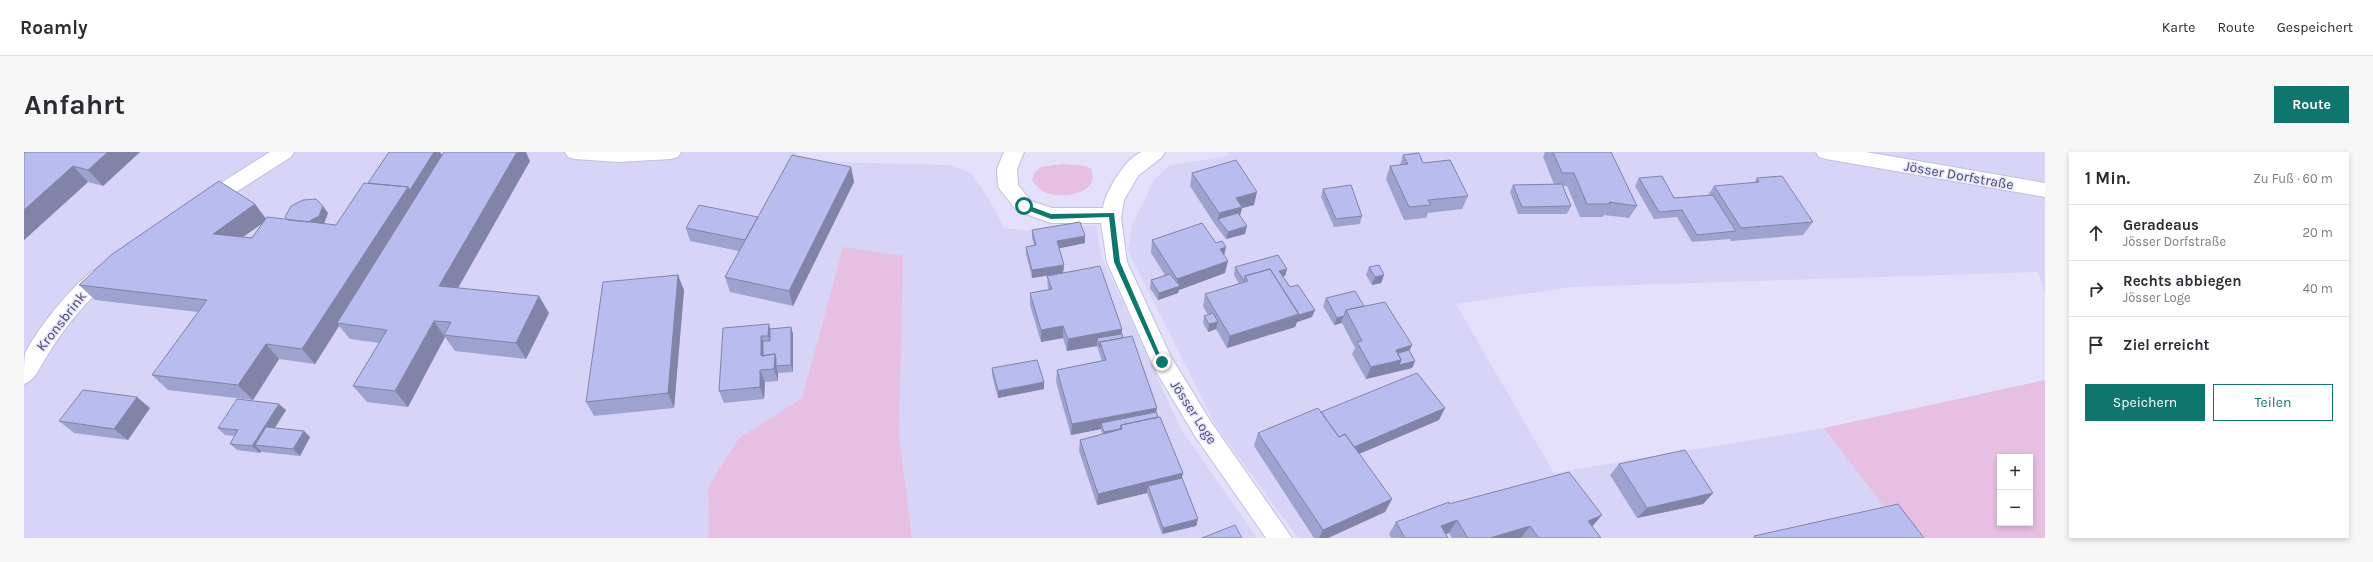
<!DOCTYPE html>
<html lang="de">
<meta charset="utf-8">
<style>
body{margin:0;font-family:Karla,sans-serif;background:#f7f7f7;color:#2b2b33}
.controls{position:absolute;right:12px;bottom:12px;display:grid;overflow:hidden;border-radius:0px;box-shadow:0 2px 6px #0003}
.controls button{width:36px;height:36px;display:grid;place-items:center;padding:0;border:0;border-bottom:1px solid #e1e1e2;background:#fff;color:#2b2b33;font:20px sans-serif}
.stop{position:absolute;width:12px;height:12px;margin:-9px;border:3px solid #0f766e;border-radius:50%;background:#fff}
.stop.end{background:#0f766e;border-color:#fff;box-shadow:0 1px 4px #0008}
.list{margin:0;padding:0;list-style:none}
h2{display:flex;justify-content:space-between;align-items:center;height:52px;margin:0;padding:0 16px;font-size:17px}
h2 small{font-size:13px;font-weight:400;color:#7c7c81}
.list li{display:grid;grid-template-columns:26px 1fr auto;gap:12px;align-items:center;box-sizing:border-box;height:56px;padding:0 16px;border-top:1px solid #e1e1e2}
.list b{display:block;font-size:15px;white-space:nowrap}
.list p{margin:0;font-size:13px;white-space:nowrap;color:#7c7c81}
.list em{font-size:13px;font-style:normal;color:#7c7c81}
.actions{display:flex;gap:8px;padding:12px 16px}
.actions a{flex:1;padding:9px 0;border:1px solid #0f766e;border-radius:0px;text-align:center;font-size:14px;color:#0f766e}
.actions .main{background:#0f766e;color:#fff}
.icon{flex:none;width:22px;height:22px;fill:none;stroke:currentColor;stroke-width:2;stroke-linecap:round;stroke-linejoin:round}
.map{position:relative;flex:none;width:2021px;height:386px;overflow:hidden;border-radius:0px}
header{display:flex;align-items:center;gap:24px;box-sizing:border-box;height:56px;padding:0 20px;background:#fff;border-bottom:1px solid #e1e1e2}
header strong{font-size:19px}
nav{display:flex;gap:22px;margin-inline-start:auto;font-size:14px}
.intro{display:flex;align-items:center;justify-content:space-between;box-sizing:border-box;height:96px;padding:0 24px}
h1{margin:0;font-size:28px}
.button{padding:10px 18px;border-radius:0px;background:#0f766e;color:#fff;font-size:14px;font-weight:700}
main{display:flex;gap:24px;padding:0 24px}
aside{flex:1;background:#fff;border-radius:0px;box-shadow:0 2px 6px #0003}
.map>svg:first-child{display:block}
.residential{fill:#d8d4f7}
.green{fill:#e7bfe2;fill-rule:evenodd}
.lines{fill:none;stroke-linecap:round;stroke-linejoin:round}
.minor-casing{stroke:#c0bfe0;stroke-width:2}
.minor{fill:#fff;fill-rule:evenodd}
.wall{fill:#9ea2ce;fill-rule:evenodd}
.shaded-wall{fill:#8184a7}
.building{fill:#b8bcef;stroke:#8184a7}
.route{fill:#0f766e}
.labels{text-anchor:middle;stroke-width:3;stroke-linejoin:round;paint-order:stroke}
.street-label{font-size:14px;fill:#494d70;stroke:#e9e5fe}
</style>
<header>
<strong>Roamly</strong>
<nav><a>Karte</a><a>Route</a><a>Gespeichert</a></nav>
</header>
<div class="intro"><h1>Anfahrt</h1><a class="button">Route</a></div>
<main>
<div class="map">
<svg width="2021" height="386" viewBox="0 0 2021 386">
<rect width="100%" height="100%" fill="#e4e0fb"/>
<!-- residential -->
<path class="residential" d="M 0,0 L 773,0 L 770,9 L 925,13 L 947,21 L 965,47 L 980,76 L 1010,79 L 1072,73 L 1078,106 L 1157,277 L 1233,386 L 888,386 L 875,283 L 819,95 L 778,246 L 715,286 L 684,335 L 685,386 L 0,386 Z
M 1204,0 L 2021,0 L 2021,141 L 2014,120 L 1548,135 L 1432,152 L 1530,321 L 1800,276 L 1884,386 L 1274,386 L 1192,274 L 1104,99 L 1108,73 L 1130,28 L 1146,13 L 1205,4 Z"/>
<!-- green -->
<path class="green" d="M 1039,12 L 1062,14 L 1067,17 C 1077,41 1040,47 1023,41 C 1017,39 1012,33 1008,29 L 1010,21 L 1017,15 Z
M 819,95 L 879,104 L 875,282 L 888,386 L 685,386 L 684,335 L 715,286 L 778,246 Z
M 2021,228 L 2021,386 L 1884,386 L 1800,276 ZM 1976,305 L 2006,305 L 2006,371 L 1976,371 Z"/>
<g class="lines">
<!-- minor casing -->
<g class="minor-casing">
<path id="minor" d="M 246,0 L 270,0 L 267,5 L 187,56 L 180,58 L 173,56 L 170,51 L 173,46 Z
M 541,0 L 657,0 L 654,5 L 647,7 L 594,10 L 551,7 L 544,5 Z
M 980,0 L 1000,0 L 993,17 L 994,33 L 1007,49 L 1028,56 L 1079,56 C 1081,40 1102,5 1118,0 C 1124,0 1134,0 1141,0 L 1138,5 L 1114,24 L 1100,48 L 1097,66 L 1103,110 L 1147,205 L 1187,270 L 1268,386 L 1242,386 L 1171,284 L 1130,216 L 1083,110 L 1077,71 L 1027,71 L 993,59 L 974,35 L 973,17 Z
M 1792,0 L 1842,0 L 2021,31 L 2021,45 L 1802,7 L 1795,5 Z
M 83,111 L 90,113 L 93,119 L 90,125 C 62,148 40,176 21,207 C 15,217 11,228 0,232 C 0,224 0,209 1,202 C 12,178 58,119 83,111 Z"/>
</g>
<!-- minor -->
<use href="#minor" class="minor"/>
</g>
<!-- wall -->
<path class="wall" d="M 0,0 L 116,0 L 79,34 L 64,30 L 0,88 Z
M 1521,0 L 1587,0 L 1613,54 L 1605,66 L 1580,63 L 1579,65 L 1556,65 L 1543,34 L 1539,34 L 1547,54 L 1543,62 L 1494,62 L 1486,40 L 1489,33 L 1530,32 L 1519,5 Z
M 418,3 L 506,9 L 434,136 L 525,161 L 502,207 L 431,199 L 421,185 L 384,255 L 343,250 L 329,234 L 355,191 L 326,187 L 315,174 L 291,212 L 255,207 L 229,248 L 144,238 L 128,223 L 174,160 L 71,148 L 55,133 L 242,66 L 264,68 L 304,61 L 300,72 L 312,73 L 344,31 ZM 238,71 L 228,86 L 219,85 Z
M 1379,3 L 1399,11 L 1444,44 L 1438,57 L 1404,61 L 1402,66 L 1380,68 L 1362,27 L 1366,14 L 1376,13 Z
M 827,15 L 830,30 L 769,154 L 706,140 L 701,125 L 715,99 L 666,89 L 662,76 L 734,65 Z
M 1168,21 L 1230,53 L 1218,56 L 1216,64 L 1221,82 L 1202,87 L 1192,74 L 1166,34 Z
M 1615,26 L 1650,46 L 1684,43 L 1690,34 L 1730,31 L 1733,26 L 1789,70 L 1779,83 L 1707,89 L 1706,87 L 1668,90 L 1653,65 L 1630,67 L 1611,34 Z
M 1299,37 L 1338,64 L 1336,72 L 1310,75 L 1297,45 Z
M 1008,78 L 1061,84 L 1061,91 L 1035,96 L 1040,113 L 1039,121 L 1008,126 L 1002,102 L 1002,95 L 1010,93 L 1008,86 Z
M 1128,88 L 1192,91 L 1202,95 L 1200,103 L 1201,121 L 1155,138 L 1154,141 L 1134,148 L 1126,136 L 1127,128 L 1141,123 L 1127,101 Z
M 1211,115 L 1263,117 L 1261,124 L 1259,124 L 1266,135 L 1288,165 L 1273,170 L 1271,175 L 1203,196 L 1192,177 L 1184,180 L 1179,171 L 1180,164 L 1184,163 L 1179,154 L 1181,142 L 1215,132 L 1210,123 Z
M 1345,115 L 1360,123 L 1357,131 L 1348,133 L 1342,123 Z
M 1023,124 L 1098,177 L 1098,182 L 1099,186 L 1133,256 L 1132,260 L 1159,321 L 1158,326 L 1174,367 L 1172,374 L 1138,382 L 1123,341 L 1073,353 L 1055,299 L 1056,288 L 1078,282 L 1077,277 L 1047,283 L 1032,230 L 1033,218 L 1078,209 L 1073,194 L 1043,199 L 1039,186 L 1017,190 L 1006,153 L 1006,141 L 1024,138 Z
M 660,138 L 650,256 L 570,264 L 562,250 Z
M 1302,146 L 1340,154 L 1388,193 L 1385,198 L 1391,209 L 1388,216 L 1342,227 L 1328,202 L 1331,196 L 1318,171 L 1310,173 L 1299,154 Z
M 767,175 L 769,182 L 769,220 L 754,221 L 754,229 L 741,230 L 740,247 L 700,251 L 695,239 L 699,176 L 746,177 Z
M 968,216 L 1020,230 L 1020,237 L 974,246 L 968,223 Z
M 126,256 L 104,288 L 50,281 L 35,269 Z
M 262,258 L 251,276 L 286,285 L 276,304 L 238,300 L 237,299 L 236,301 L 213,298 L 206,292 L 211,284 L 201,283 L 194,276 Z
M 1297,260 L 1415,268 L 1335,302 L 1368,347 L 1361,360 L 1304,386 L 1290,386 L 1230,294 L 1234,281 Z
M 1595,312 L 1689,341 L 1679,352 L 1613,366 L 1586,323 Z
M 1425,352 L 1569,375 L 1577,386 L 1428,386 L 1425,381 L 1421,382 L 1424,386 L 1367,386 L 1365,382 L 1372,370 Z"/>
<!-- shaded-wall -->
<path class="shaded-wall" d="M 84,0 L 116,0 L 79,34 L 64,18 Z
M 410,0 L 416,0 L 421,8 L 313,171 L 315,174 L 291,212 L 278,197 L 384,35 Z
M 493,0 L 502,0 L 506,9 L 426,150 L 415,134 Z
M 49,14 L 64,30 L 0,88 L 0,58 Z
M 827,15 L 830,30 L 769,154 L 765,139 Z
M 1233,40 L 1230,53 L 1218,56 L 1215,67 L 1194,67 L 1195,61 L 1212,46 Z
M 231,52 L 243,68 L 202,97 L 189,82 Z
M 299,54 L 304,61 L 300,71 L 288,78 L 282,71 Z
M 1223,74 L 1221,82 L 1202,87 L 1204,80 Z
M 1061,84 L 1061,91 L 1032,97 L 1033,89 Z
M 1202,95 L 1199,108 L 1196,97 Z
M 1204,109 L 1201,121 L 1155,138 L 1154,141 L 1134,148 L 1135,141 L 1152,135 L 1153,127 Z
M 1040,113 L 1039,121 L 1008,126 L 1008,118 Z
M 1263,117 L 1261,124 L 1253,126 L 1255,119 Z
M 654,123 L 660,138 L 650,256 L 644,241 Z
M 1360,123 L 1357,131 L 1348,133 L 1351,125 Z
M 515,144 L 525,161 L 502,207 L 492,191 Z
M 1291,158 L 1288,165 L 1273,170 L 1271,175 L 1203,196 L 1206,184 Z
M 1320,164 L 1317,170 L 1318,171 L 1310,173 L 1313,166 Z
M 410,169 L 421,185 L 384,255 L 371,239 Z
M 1194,170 L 1192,177 L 1184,180 L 1185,172 Z
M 745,172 L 748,184 L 748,196 L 744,184 Z
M 1039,174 L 1039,186 L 1017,190 L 1017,178 Z
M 767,175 L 769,182 L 769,220 L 767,213 Z
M 1098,177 L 1097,189 L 1076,190 L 1073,186 L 1073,194 L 1043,199 L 1044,187 Z
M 737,184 L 741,196 L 741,208 L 737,204 Z
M 242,192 L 255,207 L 229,248 L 214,233 Z
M 1388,193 L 1382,206 L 1372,208 L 1372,198 Z
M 751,202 L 754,214 L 752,214 L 754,221 L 754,229 L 750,217 Z
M 1377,208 L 1391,209 L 1388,216 L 1342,227 L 1347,215 Z
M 736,218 L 741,230 L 740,247 L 736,235 Z
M 1020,230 L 1020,237 L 974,246 L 974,239 Z
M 113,245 L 126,256 L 104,288 L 90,277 Z
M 255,252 L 262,258 L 239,294 L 231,293 L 237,299 L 236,301 L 228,294 Z
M 1133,256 L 1131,267 L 1077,271 L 1077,277 L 1047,283 L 1048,272 Z
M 1421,256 L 1415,268 L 1323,307 L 1328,296 Z
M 1096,277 L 1096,284 L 1079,287 L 1080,280 Z
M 280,279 L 286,285 L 276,304 L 269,297 Z
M 1159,321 L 1156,332 L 1124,334 L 1123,341 L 1073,353 L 1074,342 Z
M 1689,341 L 1679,352 L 1613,366 L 1623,356 Z
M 1368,347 L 1361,360 L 1304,386 L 1295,386 L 1299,378 Z
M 1578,363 L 1567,376 L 1564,369 Z
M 1174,367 L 1172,374 L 1138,382 L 1139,376 Z
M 1433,368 L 1425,381 L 1411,386 L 1417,374 Z
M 1506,374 L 1497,386 L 1466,386 Z"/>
<!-- building -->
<path class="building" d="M 0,0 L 84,0 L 64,18 L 49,14 L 0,58 Z
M 365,0 L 410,0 L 386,38 L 384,35 L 344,31 Z
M 420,0 L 493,0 L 415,134 L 515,144 L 492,191 L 420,183 L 427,170 L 410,169 L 371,239 L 329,234 L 363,178 L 313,171 Z
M 1529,0 L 1587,0 L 1613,54 L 1585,50 L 1586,52 L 1563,52 L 1550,21 L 1538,21 Z
M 1395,1 L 1399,11 L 1426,8 L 1444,44 L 1404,48 L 1407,53 L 1385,55 L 1366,14 L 1384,12 L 1379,3 Z
M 768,3 L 827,15 L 765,139 L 701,125 Z
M 1212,8 L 1233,40 L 1212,46 L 1218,55 L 1195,61 L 1168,21 Z
M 1638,24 L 1650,46 L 1689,43 L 1712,79 L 1673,83 L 1658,58 L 1635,60 L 1615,26 Z
M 1758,24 L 1789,70 L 1717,76 L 1690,34 L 1735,30 L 1733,26 Z
M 195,29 L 231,52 L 189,82 L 228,86 L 243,65 L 312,73 L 340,31 L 384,35 L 278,197 L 242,192 L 214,233 L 128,223 L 183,148 L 55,133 L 87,103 Z
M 1538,32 L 1547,54 L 1498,55 L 1489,33 Z
M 1327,33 L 1338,64 L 1312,67 L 1299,37 Z
M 292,47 L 299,54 L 295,64 L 284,70 L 264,68 L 261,65 L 267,54 L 279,48 Z
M 675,53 L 734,65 L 721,88 L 662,76 Z
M 1214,61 L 1223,74 L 1204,80 L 1194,67 Z
M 1056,70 L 1061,84 L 1033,89 L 1040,113 L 1008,118 L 1002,95 L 1012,93 L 1008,78 Z
M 1178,71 L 1192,91 L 1198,89 L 1202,95 L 1196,97 L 1204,109 L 1153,127 L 1128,88 Z
M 1254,103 L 1263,117 L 1255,119 L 1266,135 L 1274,133 L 1291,158 L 1275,163 L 1246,117 L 1221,124 L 1220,129 L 1211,115 Z
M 1355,113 L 1360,123 L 1351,125 L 1345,115 Z
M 1076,114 L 1098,177 L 1044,187 L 1039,174 L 1017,178 L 1006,141 L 1028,137 L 1023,124 Z
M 1246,117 L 1275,162 L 1206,184 L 1181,142 L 1224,129 L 1221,124 Z
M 1146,122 L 1156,134 L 1135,141 L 1127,128 Z
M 654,123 L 644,241 L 562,250 L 579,130 Z
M 1331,139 L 1340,154 L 1322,158 L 1320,164 L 1313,166 L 1302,146 Z
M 1361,150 L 1388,193 L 1372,198 L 1377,208 L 1347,215 L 1333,190 L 1338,189 L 1322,158 Z
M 1189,161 L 1194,170 L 1185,172 L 1180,164 Z
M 745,172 L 744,184 L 737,184 L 737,204 L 751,202 L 750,217 L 736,218 L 736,235 L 695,239 L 699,176 Z
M 767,175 L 767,213 L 752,214 L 752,207 L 751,202 L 739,204 L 739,189 L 746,189 L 746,177 Z
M 1098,182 L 1099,186 L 1076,190 L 1076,195 L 1073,186 Z
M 1108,184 L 1133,256 L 1048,272 L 1033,218 L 1082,208 L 1076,190 Z
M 1385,198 L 1391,209 L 1375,213 L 1377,208 L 1374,201 Z
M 1013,208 L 1020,230 L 974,239 L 968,216 Z
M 1393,221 L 1421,256 L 1330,295 L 1321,282 L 1315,285 L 1297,260 Z
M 59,238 L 113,245 L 90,277 L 35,269 Z
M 213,247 L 255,252 L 228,294 L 206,292 L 214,278 L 194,276 Z
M 1294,256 L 1315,285 L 1321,282 L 1368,347 L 1299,378 L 1234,281 Z
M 1132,260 L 1134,265 L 1097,273 L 1096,277 L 1080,280 L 1077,271 Z
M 1136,265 L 1159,321 L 1074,342 L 1056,288 L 1098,277 L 1097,273 Z
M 242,275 L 280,279 L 269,297 L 231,293 Z
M 1661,298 L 1689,341 L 1623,356 L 1595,312 Z
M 1545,320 L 1578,363 L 1564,369 L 1577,386 L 1515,386 L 1506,374 L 1466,386 L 1444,386 L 1433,368 L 1417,374 L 1424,386 L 1381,386 L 1372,370 L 1425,350 L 1425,352 Z
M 1158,326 L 1174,367 L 1139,376 L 1124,334 Z
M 1874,352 L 1900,386 L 1731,386 L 1730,384 Z
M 1211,373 L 1218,386 L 1178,386 Z"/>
<!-- route -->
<path class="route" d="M 1000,52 L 1027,62 L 1090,61 L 1096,110 L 1140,212 L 1135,210 L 1090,110 L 1085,65 L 1027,67 L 998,56 Z"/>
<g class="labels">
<!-- street labels -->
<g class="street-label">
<text transform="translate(1935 23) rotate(10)" y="5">Jösser Dorfstraße</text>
<text transform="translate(37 169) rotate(-52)" y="5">Kronsbrink</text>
<text transform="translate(1170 260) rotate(57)" y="5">Jösser Loge</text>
</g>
</g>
</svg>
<div class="controls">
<button>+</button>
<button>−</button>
</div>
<div class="stop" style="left:1000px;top:54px"></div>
<div class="stop end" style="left:1138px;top:210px"></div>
</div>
<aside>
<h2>1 Min.<small>Zu Fuß · 60 m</small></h2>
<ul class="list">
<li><svg class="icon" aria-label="ahead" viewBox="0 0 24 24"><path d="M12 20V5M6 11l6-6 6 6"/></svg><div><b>Geradeaus</b><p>Jösser Dorfstraße</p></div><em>20 m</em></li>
<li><svg class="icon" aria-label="right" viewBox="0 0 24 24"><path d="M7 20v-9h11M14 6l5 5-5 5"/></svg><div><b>Rechts abbiegen</b><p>Jösser Loge</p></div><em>40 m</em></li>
<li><svg class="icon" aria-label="arrive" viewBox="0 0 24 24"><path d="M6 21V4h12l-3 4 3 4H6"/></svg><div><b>Ziel erreicht</b></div></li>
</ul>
<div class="actions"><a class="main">Speichern</a><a>Teilen</a></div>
</aside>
</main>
